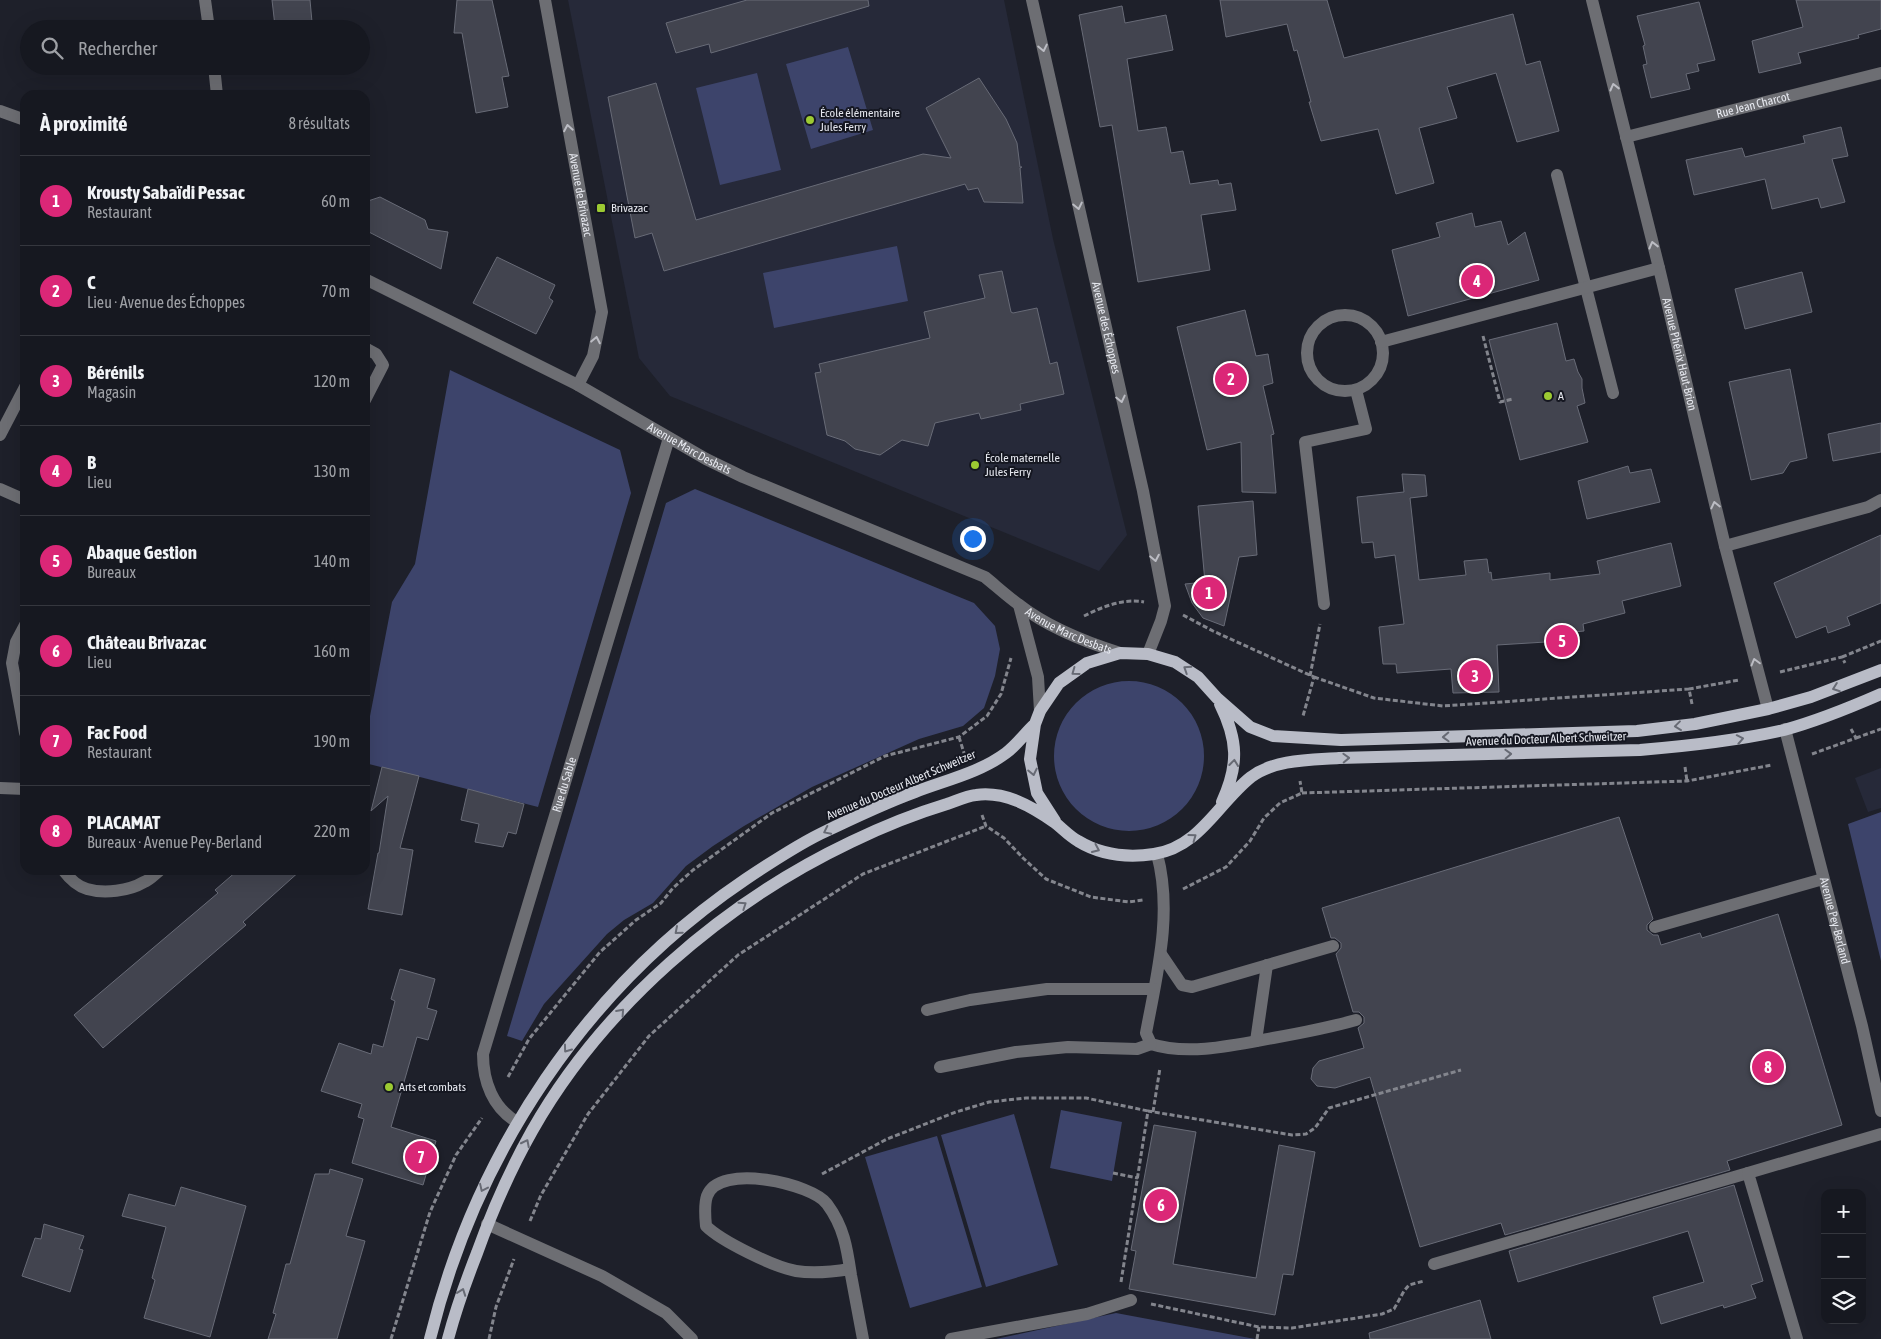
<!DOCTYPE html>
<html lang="fr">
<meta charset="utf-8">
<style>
body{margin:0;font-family:"Asap Condensed",sans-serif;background:#23252d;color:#f1f3f6}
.controls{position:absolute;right:15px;bottom:15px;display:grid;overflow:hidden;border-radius:10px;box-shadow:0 5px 20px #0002}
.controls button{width:45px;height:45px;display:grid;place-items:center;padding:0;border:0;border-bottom:1px solid #35373e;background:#161820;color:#f1f3f6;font:25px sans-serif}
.you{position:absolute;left:972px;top:538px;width:18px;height:18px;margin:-12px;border:4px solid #fff;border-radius:50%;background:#1a73e8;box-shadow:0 0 0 8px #1a73e833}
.badge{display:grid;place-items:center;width:32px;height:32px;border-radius:50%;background:#db2777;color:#fff;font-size:16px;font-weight:700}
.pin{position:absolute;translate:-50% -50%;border:2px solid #fff;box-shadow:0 1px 5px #0006}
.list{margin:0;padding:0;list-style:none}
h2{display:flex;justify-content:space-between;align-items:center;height:65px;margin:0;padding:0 20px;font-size:21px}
h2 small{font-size:16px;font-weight:400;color:#9ea0a5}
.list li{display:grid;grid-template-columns:32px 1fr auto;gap:15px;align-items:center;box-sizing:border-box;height:90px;padding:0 20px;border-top:1px solid #35373e}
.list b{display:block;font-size:19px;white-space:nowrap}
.list p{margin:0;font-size:16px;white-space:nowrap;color:#9ea0a5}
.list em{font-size:16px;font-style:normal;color:#9ea0a5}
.icon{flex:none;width:28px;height:28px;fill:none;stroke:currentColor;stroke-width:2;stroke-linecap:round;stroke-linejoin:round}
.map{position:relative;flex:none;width:1881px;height:1339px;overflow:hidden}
.search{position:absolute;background:#161820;box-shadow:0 5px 20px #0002;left:20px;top:20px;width:350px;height:55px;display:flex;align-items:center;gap:12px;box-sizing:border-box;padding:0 18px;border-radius:28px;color:#9ea0a5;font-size:19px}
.panel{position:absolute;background:#161820;box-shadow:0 5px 20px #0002;left:20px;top:90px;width:350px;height:785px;border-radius:15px}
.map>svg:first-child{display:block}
.built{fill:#262939}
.green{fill:#3d446b}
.building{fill:#42444f;stroke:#686b77}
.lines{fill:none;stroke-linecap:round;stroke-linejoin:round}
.path{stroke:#83858d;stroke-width:3;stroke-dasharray:5 2.5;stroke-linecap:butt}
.minor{stroke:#6d6e73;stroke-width:12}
.major{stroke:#b9bcc7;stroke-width:12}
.oneway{stroke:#bcbdc4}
.oneway2{stroke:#676a74}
.poi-dot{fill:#9cca32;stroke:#151721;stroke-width:2}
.labels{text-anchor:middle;stroke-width:4;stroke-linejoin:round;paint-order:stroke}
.street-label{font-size:12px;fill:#e6e8ef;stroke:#151721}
.poi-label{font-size:12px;fill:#e6e8ef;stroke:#151721;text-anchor:start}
</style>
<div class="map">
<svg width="1881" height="1339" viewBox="0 0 1881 1339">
<rect width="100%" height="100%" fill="#1e202a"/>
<!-- built -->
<path class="built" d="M 568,0 L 1004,0 L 1053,239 L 1127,535 L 1099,571 L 670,396 L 639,358 Z
M 1881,768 L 1881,808 L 1868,812 L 1855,778 Z"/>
<!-- green -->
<path class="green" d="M 848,47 L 873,130 L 811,149 L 786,64 Z
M 757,73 L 781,170 L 720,185 L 696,88 Z
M 897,246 L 908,301 L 774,328 L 763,273 Z
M 450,370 L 620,450 L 631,493 L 538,807 L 365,763 L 365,742 L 392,602 L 415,564 Z
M 695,489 L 974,603 L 995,626 L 1000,649 L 995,676 L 984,708 L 963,726 L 919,739 L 812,787 L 744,826 L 713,846 L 686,866 L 653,903 L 624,920 L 607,934 L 544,1004 L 522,1041 L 507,1036 L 666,503 Z
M1054 756a75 75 0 1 1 150 0a75 75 0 1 1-150 0Z
M 1881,812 L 1881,961 L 1848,824 Z
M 1061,1110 L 1122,1122 L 1112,1181 L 1050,1168 Z
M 1014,1114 L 1058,1265 L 986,1287 L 941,1135 Z
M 937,1136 L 982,1287 L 910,1308 L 865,1157 Z
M 1116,1313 L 1255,1339 L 996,1339 Z"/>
<!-- building -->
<path class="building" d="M 272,0 L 310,0 L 312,22 L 275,26 Z
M 457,0 L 492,0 L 509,76 L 502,77 L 508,107 L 476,113 L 462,33 L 454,33 Z
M 747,0 L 868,0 L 869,6 L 711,53 L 709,44 L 676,53 L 666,23 Z
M 1220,0 L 1327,0 L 1344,58 L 1513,14 L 1526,65 L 1540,61 L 1559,131 L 1517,142 L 1496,73 L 1447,87 L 1457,118 L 1419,128 L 1434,183 L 1396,194 L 1378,129 L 1321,141 L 1309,102 L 1311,102 L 1297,50 L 1294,51 L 1287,24 L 1226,37 Z
M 1796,0 L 1881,0 L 1881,29 L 1858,35 L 1859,38 L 1798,53 L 1801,63 L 1759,73 L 1752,41 L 1803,27 Z
M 1699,2 L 1715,60 L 1697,64 L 1699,71 L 1686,74 L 1690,89 L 1651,98 L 1643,65 L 1647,64 L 1643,46 L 1645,45 L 1637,16 Z
M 1122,6 L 1125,23 L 1166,15 L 1173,50 L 1127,59 L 1138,131 L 1166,127 L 1171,153 L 1183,151 L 1190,184 L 1218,180 L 1219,185 L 1231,183 L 1236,210 L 1201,215 L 1210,270 L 1138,282 L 1112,125 L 1100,127 L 1079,15 Z
M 979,78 L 1006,119 L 1017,143 L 1020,167 L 1022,167 L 1020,168 L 1023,203 L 984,202 L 978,188 L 968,190 L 965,184 L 664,271 L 652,233 L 635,238 L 608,97 L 656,83 L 696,220 L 923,154 L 951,158 L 926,108 Z
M 1841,127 L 1848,156 L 1832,159 L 1845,202 L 1821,208 L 1818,198 L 1772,209 L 1765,179 L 1694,195 L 1686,160 L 1742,148 L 1745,157 L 1805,143 L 1803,136 Z
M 380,197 L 425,220 L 428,229 L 448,232 L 441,269 L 365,230 L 365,202 Z
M 1472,213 L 1475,227 L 1501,221 L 1508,245 L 1525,232 L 1539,280 L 1408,316 L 1392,250 L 1440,237 L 1436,223 Z
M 497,257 L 555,285 L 549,298 L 553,301 L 536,334 L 473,303 Z
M 1002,271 L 1011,312 L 1013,313 L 1037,308 L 1050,364 L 1057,362 L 1064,394 L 1020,404 L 1021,410 L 981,419 L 979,413 L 935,423 L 928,446 L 902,440 L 880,455 L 855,449 L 845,441 L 827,435 L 815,373 L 821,372 L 819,364 L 930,338 L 924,312 L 985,298 L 979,275 Z
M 1802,272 L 1812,312 L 1745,329 L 1735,289 Z
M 1245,310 L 1256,356 L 1268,354 L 1273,383 L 1263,386 L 1274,434 L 1271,435 L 1276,493 L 1242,492 L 1241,442 L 1207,450 L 1177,327 Z
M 1557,323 L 1566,361 L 1574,359 L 1578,372 L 1582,379 L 1582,388 L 1585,403 L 1577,406 L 1588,442 L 1520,460 L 1489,340 Z
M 1790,369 L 1807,458 L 1790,462 L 1783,473 L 1751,480 L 1729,382 Z
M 1881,423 L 1881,452 L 1833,461 L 1828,434 Z
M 1628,466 L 1630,473 L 1651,469 L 1660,502 L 1587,519 L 1578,481 Z
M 1402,474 L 1425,475 L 1427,496 L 1410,498 L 1419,580 L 1466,575 L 1464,561 L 1487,559 L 1489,573 L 1491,572 L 1492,580 L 1550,573 L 1550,580 L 1600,574 L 1597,561 L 1671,543 L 1681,586 L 1622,601 L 1625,613 L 1583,624 L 1584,631 L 1545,635 L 1546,642 L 1497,645 L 1499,692 L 1453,693 L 1451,669 L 1397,673 L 1396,664 L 1383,664 L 1379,627 L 1404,624 L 1395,555 L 1375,558 L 1373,542 L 1362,543 L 1357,497 L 1404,492 Z
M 1253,501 L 1257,555 L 1239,557 L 1224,626 L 1203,618 L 1192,603 L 1185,584 L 1205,582 L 1198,506 Z
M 1881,535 L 1881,603 L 1847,617 L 1850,625 L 1828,633 L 1826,626 L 1796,638 L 1774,583 Z
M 382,767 L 419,776 L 400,848 L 413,850 L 402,915 L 368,909 L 378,853 L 379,853 L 388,796 L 371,811 Z
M 468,789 L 524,804 L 516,834 L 508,832 L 503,847 L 475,842 L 479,824 L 461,820 Z
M 1619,817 L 1653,919 L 1647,925 L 1647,930 L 1653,935 L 1658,935 L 1661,945 L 1700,933 L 1702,938 L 1778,914 L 1842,1125 L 1727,1161 L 1730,1170 L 1505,1235 L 1501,1223 L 1420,1247 L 1370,1077 L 1335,1088 L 1317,1086 L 1311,1079 L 1313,1068 L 1319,1061 L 1364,1048 L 1358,1028 L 1364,1023 L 1364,1017 L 1359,1012 L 1353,1012 L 1336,954 L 1341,948 L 1341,943 L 1335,938 L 1331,938 L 1322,908 Z
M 238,870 L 301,870 L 243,922 L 246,925 L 103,1048 L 74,1015 L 218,893 L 215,890 Z
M 400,969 L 435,979 L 427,1008 L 437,1011 L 428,1040 L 417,1037 L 391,1127 L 436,1141 L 423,1185 L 352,1163 L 364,1119 L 358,1117 L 362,1104 L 321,1091 L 339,1043 L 371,1054 L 373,1044 L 383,1047 L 395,1001 L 391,999 Z
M 1154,1125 L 1196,1132 L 1173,1264 L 1256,1278 L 1279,1145 L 1315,1152 L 1293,1275 L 1283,1274 L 1275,1315 L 1129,1289 L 1136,1251 L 1131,1250 Z
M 330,1169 L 363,1179 L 346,1236 L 365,1241 L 337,1339 L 268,1339 L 276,1314 L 273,1313 L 286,1264 L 290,1264 L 315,1174 L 329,1174 Z
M 1734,1185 L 1763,1281 L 1751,1285 L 1756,1298 L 1724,1308 L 1723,1305 L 1661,1324 L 1653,1297 L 1704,1282 L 1688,1231 L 1518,1282 L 1509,1251 Z
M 181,1187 L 246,1206 L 210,1337 L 144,1318 L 155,1280 L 152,1278 L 166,1227 L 122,1216 L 129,1194 L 175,1206 Z
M 44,1224 L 84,1236 L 79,1249 L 83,1250 L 70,1292 L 22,1276 L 35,1238 L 41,1239 Z
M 1480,1300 L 1491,1339 L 1370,1339 L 1369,1333 Z"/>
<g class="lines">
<!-- path -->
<path class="path" d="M 1483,336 L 1500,402 L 1513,399
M 1183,615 L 1213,631 L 1314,677 L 1303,716
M 1084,616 C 1102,607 1123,598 1144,602
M 1842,657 L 1881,641
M 1780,672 L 1842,657 L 1845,663
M 1310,676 L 1320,624
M 1314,677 L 1374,698 L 1443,706 L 1689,689
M 1692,704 L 1689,689 L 1739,680
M 959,737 L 964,753
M 1856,738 L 1881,729
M 1812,754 L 1856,738 L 1851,729
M 1685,767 L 1687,781
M 1302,793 L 1687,781 L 1772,765
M 982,815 L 986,826 L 1004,838 L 1023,858 L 1046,879 L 1091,897 L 1129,902 L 1143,900
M 1183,889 L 1226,867 L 1250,841 L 1264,818 L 1280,803 L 1302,793 L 1300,781
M 508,1077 L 529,1039 L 600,952 L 636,920 L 661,903 L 673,888 L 693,870 L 772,813 L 885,756 L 959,737 L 987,716 L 1001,694 L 1011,658
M 1153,1112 L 1160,1068
M 1113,1173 L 1138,1178
M 822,1174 L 887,1139 L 956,1112 L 989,1102 L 1026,1098 L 1086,1098 L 1148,1111
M 530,1221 L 541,1195 L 588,1114 L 649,1036 L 738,955 L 863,874 L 986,826
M 1121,1282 L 1148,1111 L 1292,1135 L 1306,1134 L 1315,1128 L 1329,1108 L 1461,1070
M 1151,1304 L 1259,1327 L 1292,1328 L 1382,1314 L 1394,1309 L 1404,1291 L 1409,1285 L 1424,1281
M 391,1339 L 430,1212 L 456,1155 L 482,1118
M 489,1339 L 496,1307 L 514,1259
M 1257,1339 L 1259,1327"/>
<!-- minor -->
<g class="minor">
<path d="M 205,0 L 209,29"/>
<path id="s1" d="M 545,0 L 602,312 L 593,356 L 578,385"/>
<path id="s2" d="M 1032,0 L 1143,491 L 1165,606 L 1161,621 L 1148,654"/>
<path id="s3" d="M 1592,0 L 1659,268 L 1725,546 L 1768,709"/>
<path d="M 214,66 L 217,95"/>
<path d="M 0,111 L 25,120"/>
<path id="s4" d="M 1626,137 L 1881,73"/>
<path d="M 1557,175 L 1613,393"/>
<path id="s5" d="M 365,279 L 578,385 L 706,459 L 743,477 L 985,577 C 996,586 1007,596 1018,604 C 1047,627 1085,642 1120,653"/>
<circle cx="1345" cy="353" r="38"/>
<path d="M 1381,342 L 1659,268"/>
<path d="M 365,348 L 376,354 L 383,365 L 365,400"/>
<path d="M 0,435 L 25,387"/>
<path d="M 0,489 L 25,500"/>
<path d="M 1725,546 L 1868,507 L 1881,500"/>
<path d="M 1324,604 L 1305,442 L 1366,429 L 1356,390"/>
<path d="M 1019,605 L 1038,677 L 1040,711"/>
<path d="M 25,625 L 16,642 L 12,663 L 25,733"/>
<path id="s6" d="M 1785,729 L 1862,1026 L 1881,1111"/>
<path d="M 0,788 L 25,789"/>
<path d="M 1157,854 C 1173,913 1157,974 1146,1033 L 1151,1044 C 1188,1056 1235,1045 1273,1038 C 1301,1033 1328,1028 1356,1020"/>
<path d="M 63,870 C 69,878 76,886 87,889 C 104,894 129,891 144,882 C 150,880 155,874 160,870"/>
<path d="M 1655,927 L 1823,879"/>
<path d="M 1161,954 L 1182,985 L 1192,987 L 1333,946"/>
<path d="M 927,1010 L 970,1000 L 1047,989 L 1154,989"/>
<path d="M 1256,1041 L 1267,965"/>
<path d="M 940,1067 L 1016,1052 L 1068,1047 L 1137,1049 L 1151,1044"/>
<path id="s7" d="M 517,1122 C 493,1108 483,1082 483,1054 L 669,438"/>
<path d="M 487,1224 L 602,1276 L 666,1313 L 692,1339"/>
<path d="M 1434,1264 L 1748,1173"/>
<path d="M 850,1269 C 832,1272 814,1274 796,1271 C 774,1267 721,1241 706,1226 C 705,1216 704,1205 707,1196 C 719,1162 813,1184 827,1204 C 844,1227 847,1248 851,1275 C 855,1297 859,1318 863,1339"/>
<path d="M 951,1339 L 1087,1314 L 1131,1300"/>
<path d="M 1797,1339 L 1748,1173 L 1881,1134"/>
</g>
<!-- major -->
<path class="major" d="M 1220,704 C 1238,740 1239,765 1222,802
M 1055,821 L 1037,793 L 1030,759 L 1035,724 L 1040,711 L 1059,683 L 1087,663 L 1120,653 L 1148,654 L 1175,662 L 1198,677 L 1217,698 L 1250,727 L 1273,736 L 1341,740 L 1637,731 L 1695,724 L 1768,709 L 1811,697 L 1881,670
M 430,1339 C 476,1152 586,987 746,879 C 770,863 794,847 820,834 C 851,819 882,804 915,792 C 946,780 979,773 1006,753 C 1017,745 1025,733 1035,724
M 448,1339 C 456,1309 466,1281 477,1253 C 492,1211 510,1170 532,1131 C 602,1007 723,903 851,842 C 882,827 914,814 947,804 C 956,801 966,796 976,795 C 1005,791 1031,806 1054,822 C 1062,828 1069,836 1078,841 C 1101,855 1127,858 1154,854 C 1200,847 1218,803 1251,777 C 1275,759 1311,760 1339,758 L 1640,750 C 1688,746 1736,741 1784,730 C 1817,721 1849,708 1881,694"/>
</g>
<!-- one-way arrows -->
<defs><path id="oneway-chevron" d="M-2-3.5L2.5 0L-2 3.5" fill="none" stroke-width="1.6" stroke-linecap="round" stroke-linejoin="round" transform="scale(1.25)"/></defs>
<g class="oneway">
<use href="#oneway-chevron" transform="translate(1043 48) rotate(78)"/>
<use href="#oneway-chevron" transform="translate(1614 87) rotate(-104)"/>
<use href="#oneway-chevron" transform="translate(568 128) rotate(-100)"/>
<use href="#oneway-chevron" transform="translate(1078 206) rotate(78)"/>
<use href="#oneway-chevron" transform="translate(1653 245) rotate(-104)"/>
<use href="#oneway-chevron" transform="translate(596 340) rotate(-79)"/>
<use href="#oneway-chevron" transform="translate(1121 399) rotate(77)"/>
<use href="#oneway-chevron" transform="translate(1715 505) rotate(-103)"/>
<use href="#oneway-chevron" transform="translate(1155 558) rotate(79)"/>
<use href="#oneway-chevron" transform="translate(1755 662) rotate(-105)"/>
</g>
<g class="oneway2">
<use href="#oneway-chevron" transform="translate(1187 669) rotate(-147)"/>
<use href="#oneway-chevron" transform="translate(1075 672) rotate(144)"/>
<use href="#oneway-chevron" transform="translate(1836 688) rotate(160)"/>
<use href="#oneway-chevron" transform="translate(1678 726) rotate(173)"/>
<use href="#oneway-chevron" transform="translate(1446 737) rotate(178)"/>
<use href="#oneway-chevron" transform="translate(1740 739) rotate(-11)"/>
<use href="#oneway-chevron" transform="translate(1508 754) rotate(-2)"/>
<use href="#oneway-chevron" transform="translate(1346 758) rotate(-2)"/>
<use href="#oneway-chevron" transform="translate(1234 763) rotate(-83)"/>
<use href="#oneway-chevron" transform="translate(1033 772) rotate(78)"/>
<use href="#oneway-chevron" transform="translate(827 831) rotate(154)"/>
<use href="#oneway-chevron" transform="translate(1193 837) rotate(-36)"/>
<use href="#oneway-chevron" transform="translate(1096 849) rotate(24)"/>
<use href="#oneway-chevron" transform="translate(743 905) rotate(-34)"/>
<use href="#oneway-chevron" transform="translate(678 931) rotate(139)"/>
<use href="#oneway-chevron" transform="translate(621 1012) rotate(-48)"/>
<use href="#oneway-chevron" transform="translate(567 1049) rotate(126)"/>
<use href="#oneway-chevron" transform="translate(526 1143) rotate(-63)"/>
<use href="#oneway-chevron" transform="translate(483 1188) rotate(115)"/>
<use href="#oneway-chevron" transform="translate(462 1292) rotate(-70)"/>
</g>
<!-- markers -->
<g class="poi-dot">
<circle cx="810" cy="120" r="5"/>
<rect x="596" y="203" width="10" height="10" rx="2.5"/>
<circle cx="1548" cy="396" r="5"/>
<circle cx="975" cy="465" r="5"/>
<circle cx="389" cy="1087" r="5"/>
</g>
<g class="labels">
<!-- street labels -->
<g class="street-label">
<text dy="4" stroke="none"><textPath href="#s4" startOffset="131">Rue Jean Charcot</textPath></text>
<text dy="4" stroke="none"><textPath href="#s1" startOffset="198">Avenue de Brivazac</textPath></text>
<text dy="4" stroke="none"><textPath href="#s2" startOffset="336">Avenue des Échoppes</textPath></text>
<text dy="4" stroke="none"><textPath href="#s3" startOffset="365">Avenue Phénix Haut-Brion</textPath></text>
<text dy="4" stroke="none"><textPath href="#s5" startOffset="366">Avenue Marc Desbats</textPath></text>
<text dy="4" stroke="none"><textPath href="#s5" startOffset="789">Avenue Marc Desbats</textPath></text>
<text transform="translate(1546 739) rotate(-2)" y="4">Avenue du Docteur Albert Schweitzer</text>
<text dy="4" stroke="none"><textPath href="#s7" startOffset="361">Rue du Sable</textPath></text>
<text transform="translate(901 785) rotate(-23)" y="4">Avenue du Docteur Albert Schweitzer</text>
<text dy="4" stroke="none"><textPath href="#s6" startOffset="198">Avenue Pey-Berland</textPath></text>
</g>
<!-- poi labels -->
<g class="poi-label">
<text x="820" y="117">École élémentaire<tspan x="820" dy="14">Jules Ferry</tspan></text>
<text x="611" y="212">Brivazac</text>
<text x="1558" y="400">A</text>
<text x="985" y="462">École maternelle<tspan x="985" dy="14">Jules Ferry</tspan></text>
<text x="399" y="1091">Arts et combats</text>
</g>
</g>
</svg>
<div class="controls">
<button>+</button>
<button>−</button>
<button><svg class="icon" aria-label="layers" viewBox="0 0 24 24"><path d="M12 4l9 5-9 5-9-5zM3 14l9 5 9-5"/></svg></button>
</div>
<div class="you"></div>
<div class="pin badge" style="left:1209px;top:593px">1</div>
<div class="pin badge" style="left:1231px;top:379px">2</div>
<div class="pin badge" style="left:1475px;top:676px">3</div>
<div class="pin badge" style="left:1477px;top:281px">4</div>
<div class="pin badge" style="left:1562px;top:641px">5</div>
<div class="pin badge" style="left:1161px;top:1205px">6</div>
<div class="pin badge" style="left:421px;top:1157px">7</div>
<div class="pin badge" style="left:1768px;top:1067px">8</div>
<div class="search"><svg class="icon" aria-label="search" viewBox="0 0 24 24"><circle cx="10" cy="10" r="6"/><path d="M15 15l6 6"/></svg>Rechercher</div>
<section class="panel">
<h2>À proximité<small>8 résultats</small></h2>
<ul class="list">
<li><span class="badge">1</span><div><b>Krousty Sabaïdi Pessac</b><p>Restaurant</p></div><em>60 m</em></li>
<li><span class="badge">2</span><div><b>C</b><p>Lieu · Avenue des Échoppes</p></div><em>70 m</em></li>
<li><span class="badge">3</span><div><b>Bérénils</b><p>Magasin</p></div><em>120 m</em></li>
<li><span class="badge">4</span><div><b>B</b><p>Lieu</p></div><em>130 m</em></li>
<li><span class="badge">5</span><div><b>Abaque Gestion</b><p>Bureaux</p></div><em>140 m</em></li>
<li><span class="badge">6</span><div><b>Château Brivazac</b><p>Lieu</p></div><em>160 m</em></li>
<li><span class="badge">7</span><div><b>Fac Food</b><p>Restaurant</p></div><em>190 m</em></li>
<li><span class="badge">8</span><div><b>PLACAMAT</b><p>Bureaux · Avenue Pey-Berland</p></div><em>220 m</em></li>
</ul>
</section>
</div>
